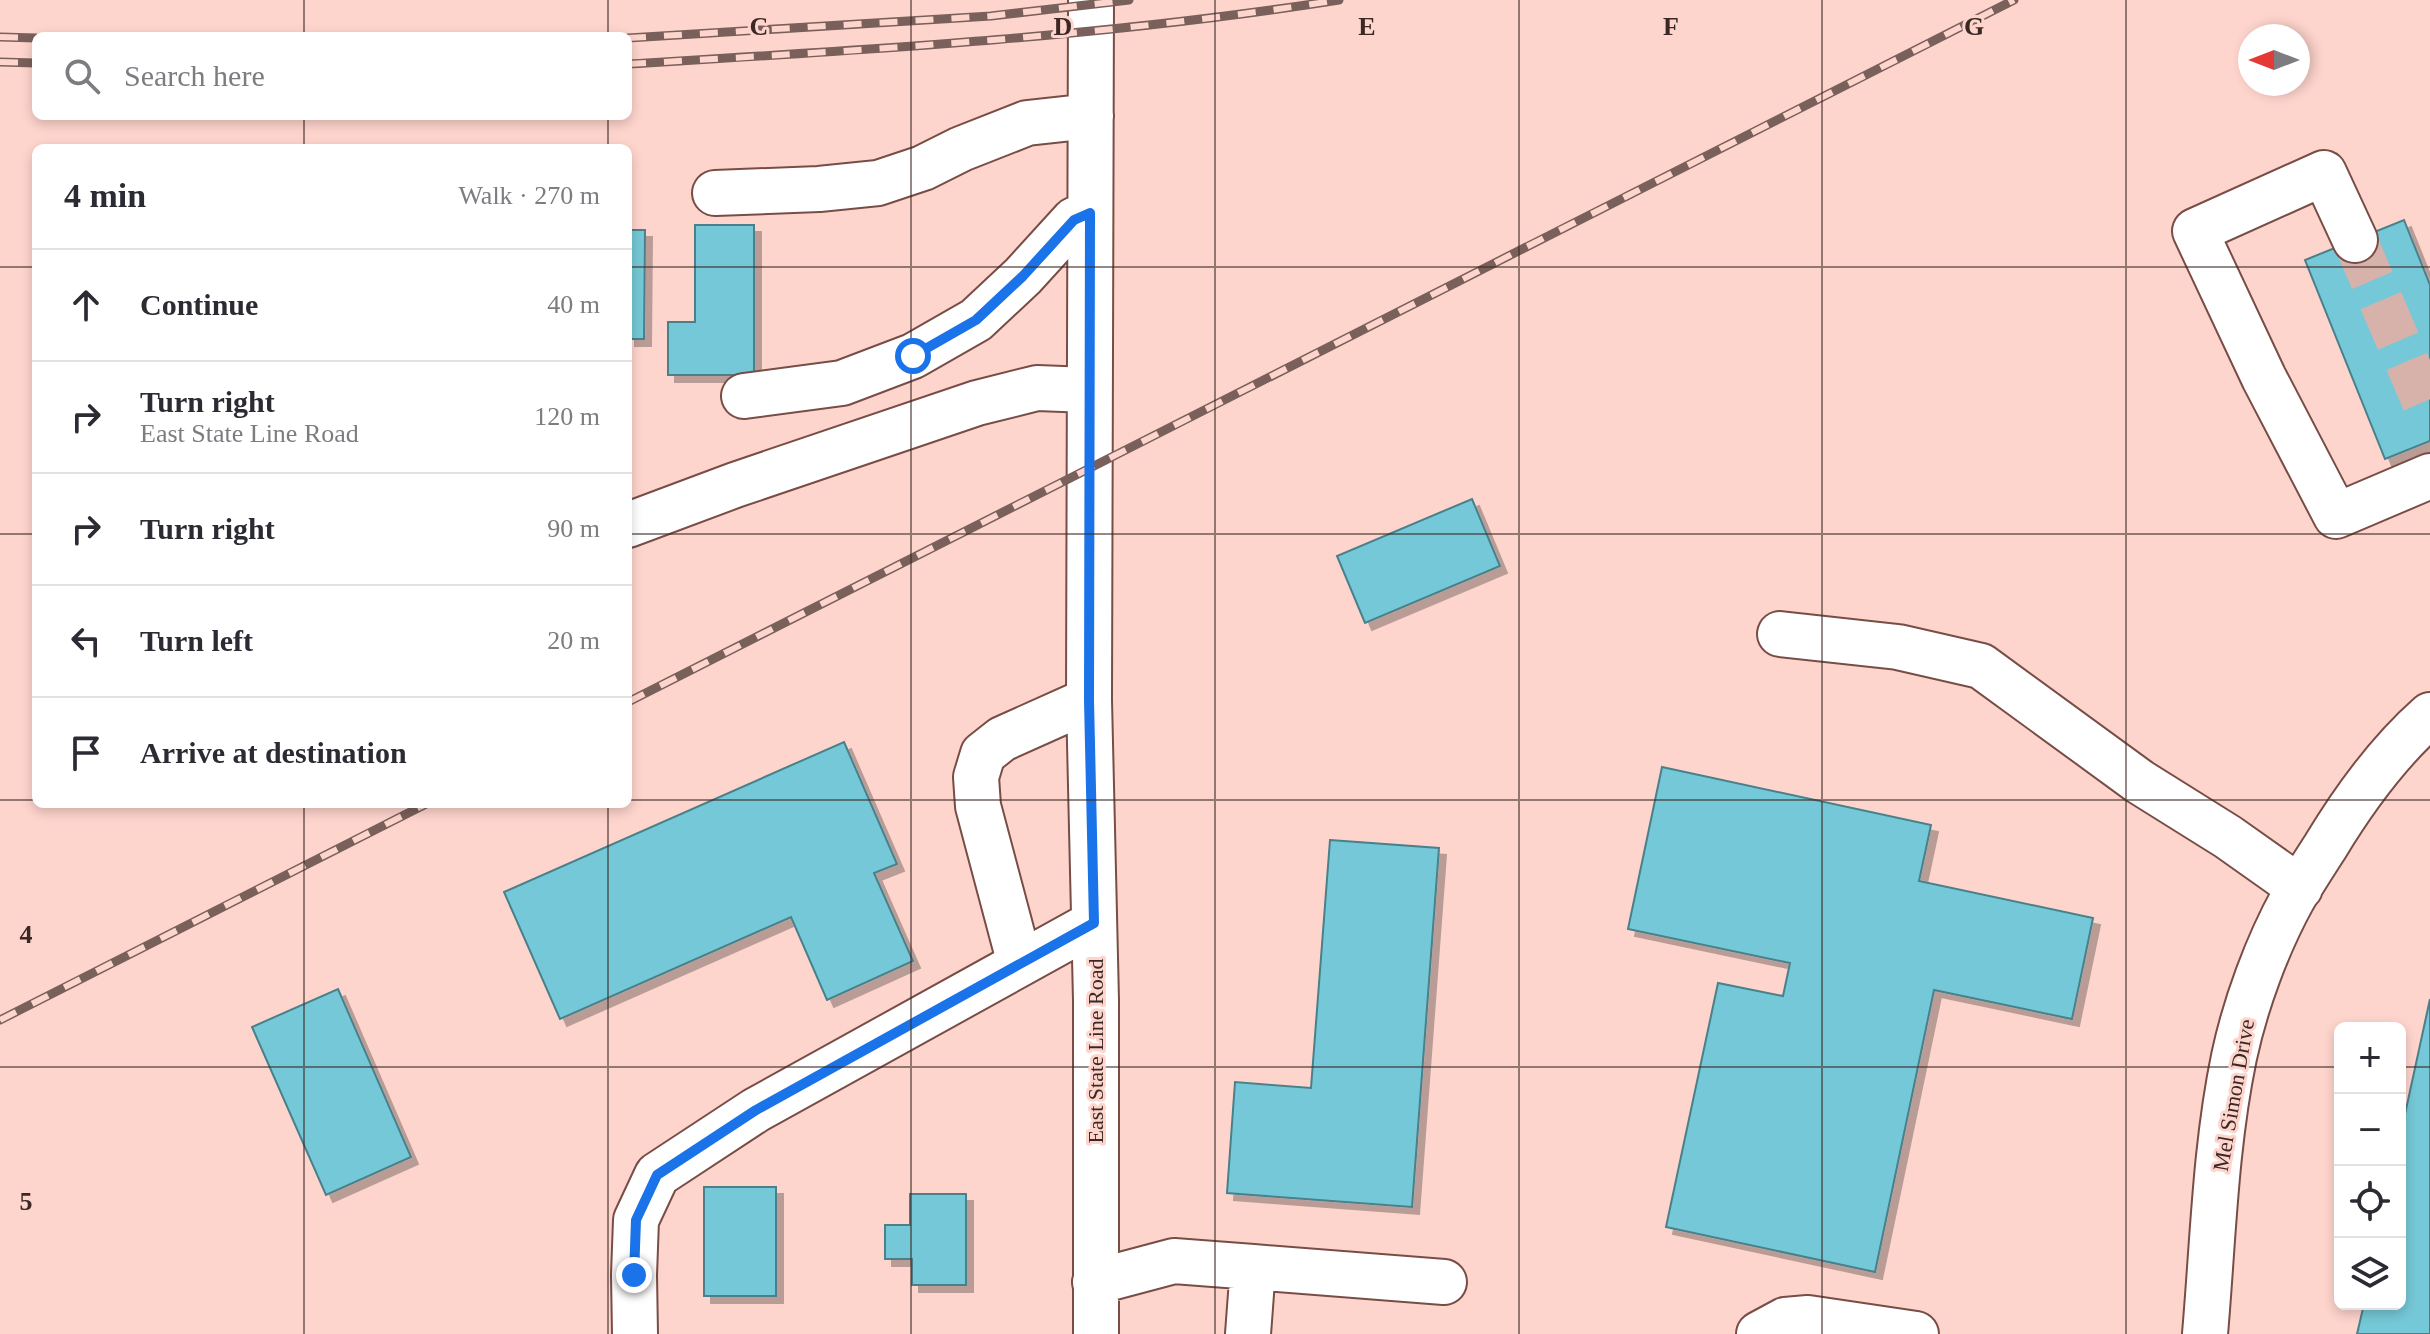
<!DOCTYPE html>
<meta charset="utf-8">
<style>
body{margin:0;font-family:"Times New Roman",serif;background:#f2f2f3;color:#2b2b33}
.controls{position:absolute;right:24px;bottom:24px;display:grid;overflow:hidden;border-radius:12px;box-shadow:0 4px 12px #0003}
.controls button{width:72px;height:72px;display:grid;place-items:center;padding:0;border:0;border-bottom:2px solid #e1e1e2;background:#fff;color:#2b2b33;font:40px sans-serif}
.compass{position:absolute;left:2238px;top:24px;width:72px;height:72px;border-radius:50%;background:#fff;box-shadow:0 4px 12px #0003;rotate:270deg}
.stop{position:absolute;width:24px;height:24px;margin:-18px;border:6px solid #1a73e8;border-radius:50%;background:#fff}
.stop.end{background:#1a73e8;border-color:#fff;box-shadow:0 2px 8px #0008}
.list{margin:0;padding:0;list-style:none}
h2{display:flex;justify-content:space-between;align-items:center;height:104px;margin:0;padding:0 32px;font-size:34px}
h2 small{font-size:26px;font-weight:400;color:#7c7c81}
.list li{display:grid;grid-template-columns:52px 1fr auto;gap:24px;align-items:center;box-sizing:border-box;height:112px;padding:0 32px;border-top:2px solid #e1e1e2}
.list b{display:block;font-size:30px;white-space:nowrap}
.list p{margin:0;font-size:26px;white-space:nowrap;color:#7c7c81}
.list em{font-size:26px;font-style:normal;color:#7c7c81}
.icon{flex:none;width:44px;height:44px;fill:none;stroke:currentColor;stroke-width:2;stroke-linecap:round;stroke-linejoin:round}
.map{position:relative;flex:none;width:2430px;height:1334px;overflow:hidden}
.search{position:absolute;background:#fff;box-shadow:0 4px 12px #0003;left:32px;top:32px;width:600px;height:88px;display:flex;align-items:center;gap:20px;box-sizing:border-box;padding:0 28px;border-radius:12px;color:#7c7c81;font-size:30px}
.panel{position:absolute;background:#fff;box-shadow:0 4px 12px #0003;left:32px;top:144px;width:600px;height:664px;border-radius:12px}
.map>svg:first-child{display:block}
.building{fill:#75c8d7;stroke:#49808a;stroke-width:2;filter:url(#shadow)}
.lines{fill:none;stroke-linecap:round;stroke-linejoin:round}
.minor-tunnel{stroke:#d7b2ab;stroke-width:44;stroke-dasharray:44 22;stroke-linecap:butt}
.minor-casing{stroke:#784d46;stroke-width:48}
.minor{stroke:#fff;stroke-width:44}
.rail-casing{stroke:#7a605b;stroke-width:9}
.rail{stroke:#fed5cd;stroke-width:6;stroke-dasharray:18;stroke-linecap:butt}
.route{stroke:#1a73e8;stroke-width:10}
.grid{fill:none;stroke:#3b2824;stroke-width:2;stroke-opacity:0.55}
.labels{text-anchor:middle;stroke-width:6;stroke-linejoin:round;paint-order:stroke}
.street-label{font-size:22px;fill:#3b2824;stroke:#fed5cd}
.grid-label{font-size:26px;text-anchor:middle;font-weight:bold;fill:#3b2824;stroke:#fed5cd;stroke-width:6;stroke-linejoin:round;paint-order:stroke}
</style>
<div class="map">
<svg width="2430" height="1334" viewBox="0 0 2430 1334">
<defs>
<filter id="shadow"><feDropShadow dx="7" dy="7" stdDeviation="0" flood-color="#0004"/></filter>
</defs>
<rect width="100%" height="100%" fill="#fed5cd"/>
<!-- building -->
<path class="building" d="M 2404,220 L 2430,285 L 2430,441 L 2385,459 L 2305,260 Z
M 695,225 L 754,225 L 754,375 L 668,375 L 668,322 L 695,322 Z
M 628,230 L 645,230 L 644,339 L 628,339 Z
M 1472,499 L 1500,566 L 1365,623 L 1337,556 Z
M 844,742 L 897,864 L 874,873 L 913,961 L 827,1000 L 791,917 L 560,1019 L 504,892 Z
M 1662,767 L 1931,825 L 1919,881 L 2093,918 L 2072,1019 L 1934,990 L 1875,1272 L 1666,1227 L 1718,983 L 1783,996 L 1790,963 L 1628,929 Z
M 1330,840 L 1439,848 L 1412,1207 L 1227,1193 L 1235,1082 L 1311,1088 Z
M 338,989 L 411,1157 L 326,1195 L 252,1027 Z
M 2430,999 L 2430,1334 L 2357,1334 L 2364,1304 L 2400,1304 L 2400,1137 Z
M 704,1187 L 776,1187 L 776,1296 L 704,1296 Z
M 910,1194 L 966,1194 L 966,1285 L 912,1285 L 912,1259 L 885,1259 L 885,1225 L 910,1225 Z"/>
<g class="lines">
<!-- minor-tunnel -->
<path class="minor-tunnel" d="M 2355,240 L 2430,416"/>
<!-- minor casing -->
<g class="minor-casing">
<path id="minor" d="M 1091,0 L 1089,700 L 1096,1000 L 1096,1334
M 715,193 L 819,189 L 878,183 L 923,168 L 961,149 L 1027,123 L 1091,116
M 2355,240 L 2324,173 L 2195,231 L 2264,378 L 2336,516 L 2430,476
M 744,396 L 842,383 L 913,356 L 976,320 L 1023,276 L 1074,220 L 1090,213
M 628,525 L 735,485 L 977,403 L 1037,388 L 1089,390
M 1780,634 L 1898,647 L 1981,666 L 2140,782 L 2228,837 L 2300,888
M 1020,964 L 978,806 L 976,777 L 983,754 L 1002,739 L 1089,700
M 1253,1267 L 1444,1282
M 1095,1282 L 1174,1261 L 1253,1267 L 1248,1334
M 635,1334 L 634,1275 L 636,1220 L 657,1175 L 756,1110 L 1094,923
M 1759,1334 L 1785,1320 L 1808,1318 L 1916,1334
M 2205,1334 C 2213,1242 2215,1148 2234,1057 C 2245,1005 2267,945 2293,898 C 2303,881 2314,864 2325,847 C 2354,799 2388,752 2430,715"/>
</g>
<!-- minor -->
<use href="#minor" class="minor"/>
<!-- rail casing -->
<g class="rail-casing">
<path id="rail" d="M 0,37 L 36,38
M 628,38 L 991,16 L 1129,0
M 0,62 L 36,63
M 628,64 C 866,50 1103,37 1339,0
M 628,702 L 2014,0
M 0,1020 L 426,804"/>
</g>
<!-- rail -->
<use href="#rail" class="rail"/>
</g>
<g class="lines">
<!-- route -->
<path class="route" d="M 634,1275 L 636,1220 L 657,1175 L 756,1110 L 1094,923 L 1089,700 L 1090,213 L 1074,220 L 1023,276 L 976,320 L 913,356"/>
</g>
<!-- grid -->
<path class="grid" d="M 304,0 L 304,36M 608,0 L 608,36M 911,0 L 911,1334M 1215,0 L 1215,1334M 1519,0 L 1519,1334M 1822,0 L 1822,1334M 2126,0 L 2126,1334M 304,116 L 304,148M 608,116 L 608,148M 0,267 L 36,267M 628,267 L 2430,267M 0,534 L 36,534M 628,534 L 2430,534M 0,800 L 36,800M 628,800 L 2430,800M 304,804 L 304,1334M 608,804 L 608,1334M 0,1067 L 2340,1067M 2400,1067 L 2430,1067"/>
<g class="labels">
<!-- street labels -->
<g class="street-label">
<text transform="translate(1095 1051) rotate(-90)" y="8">East State Line Road</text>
<text transform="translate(2233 1095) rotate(-80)" y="8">Mel Simon Drive</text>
</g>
</g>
<g class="grid-label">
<text x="759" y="35">C</text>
<text x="1063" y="35">D</text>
<text x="1367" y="35">E</text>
<text x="1671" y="35">F</text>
<text x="1974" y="35">G</text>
<text x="26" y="943">4</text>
<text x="26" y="1210">5</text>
</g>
</svg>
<div class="controls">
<button>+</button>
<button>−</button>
<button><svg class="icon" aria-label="locate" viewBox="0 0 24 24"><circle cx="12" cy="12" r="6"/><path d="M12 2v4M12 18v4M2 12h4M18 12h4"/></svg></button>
<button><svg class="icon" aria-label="layers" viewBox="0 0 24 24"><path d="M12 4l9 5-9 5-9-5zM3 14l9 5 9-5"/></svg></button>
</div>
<svg class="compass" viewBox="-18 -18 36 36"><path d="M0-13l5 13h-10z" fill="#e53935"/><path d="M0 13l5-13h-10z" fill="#7c7c81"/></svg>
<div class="stop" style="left:913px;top:356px"></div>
<div class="stop end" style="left:634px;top:1275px"></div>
<div class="search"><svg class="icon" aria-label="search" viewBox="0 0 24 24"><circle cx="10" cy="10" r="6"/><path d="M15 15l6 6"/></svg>Search here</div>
<section class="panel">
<h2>4 min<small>Walk · 270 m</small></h2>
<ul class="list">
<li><svg class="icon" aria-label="ahead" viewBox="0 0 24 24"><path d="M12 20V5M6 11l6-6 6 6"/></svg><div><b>Continue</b></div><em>40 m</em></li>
<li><svg class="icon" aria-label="right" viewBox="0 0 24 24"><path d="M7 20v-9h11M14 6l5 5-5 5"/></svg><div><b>Turn right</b><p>East State Line Road</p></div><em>120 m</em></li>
<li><svg class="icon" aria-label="right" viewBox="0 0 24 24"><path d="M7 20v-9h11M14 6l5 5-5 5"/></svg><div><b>Turn right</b></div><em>90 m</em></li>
<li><svg class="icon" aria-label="left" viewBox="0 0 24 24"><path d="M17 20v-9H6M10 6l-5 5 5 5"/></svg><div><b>Turn left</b></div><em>20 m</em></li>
<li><svg class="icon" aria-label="arrive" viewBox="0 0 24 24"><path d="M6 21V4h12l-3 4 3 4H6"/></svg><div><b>Arrive at destination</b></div></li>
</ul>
</section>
</div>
